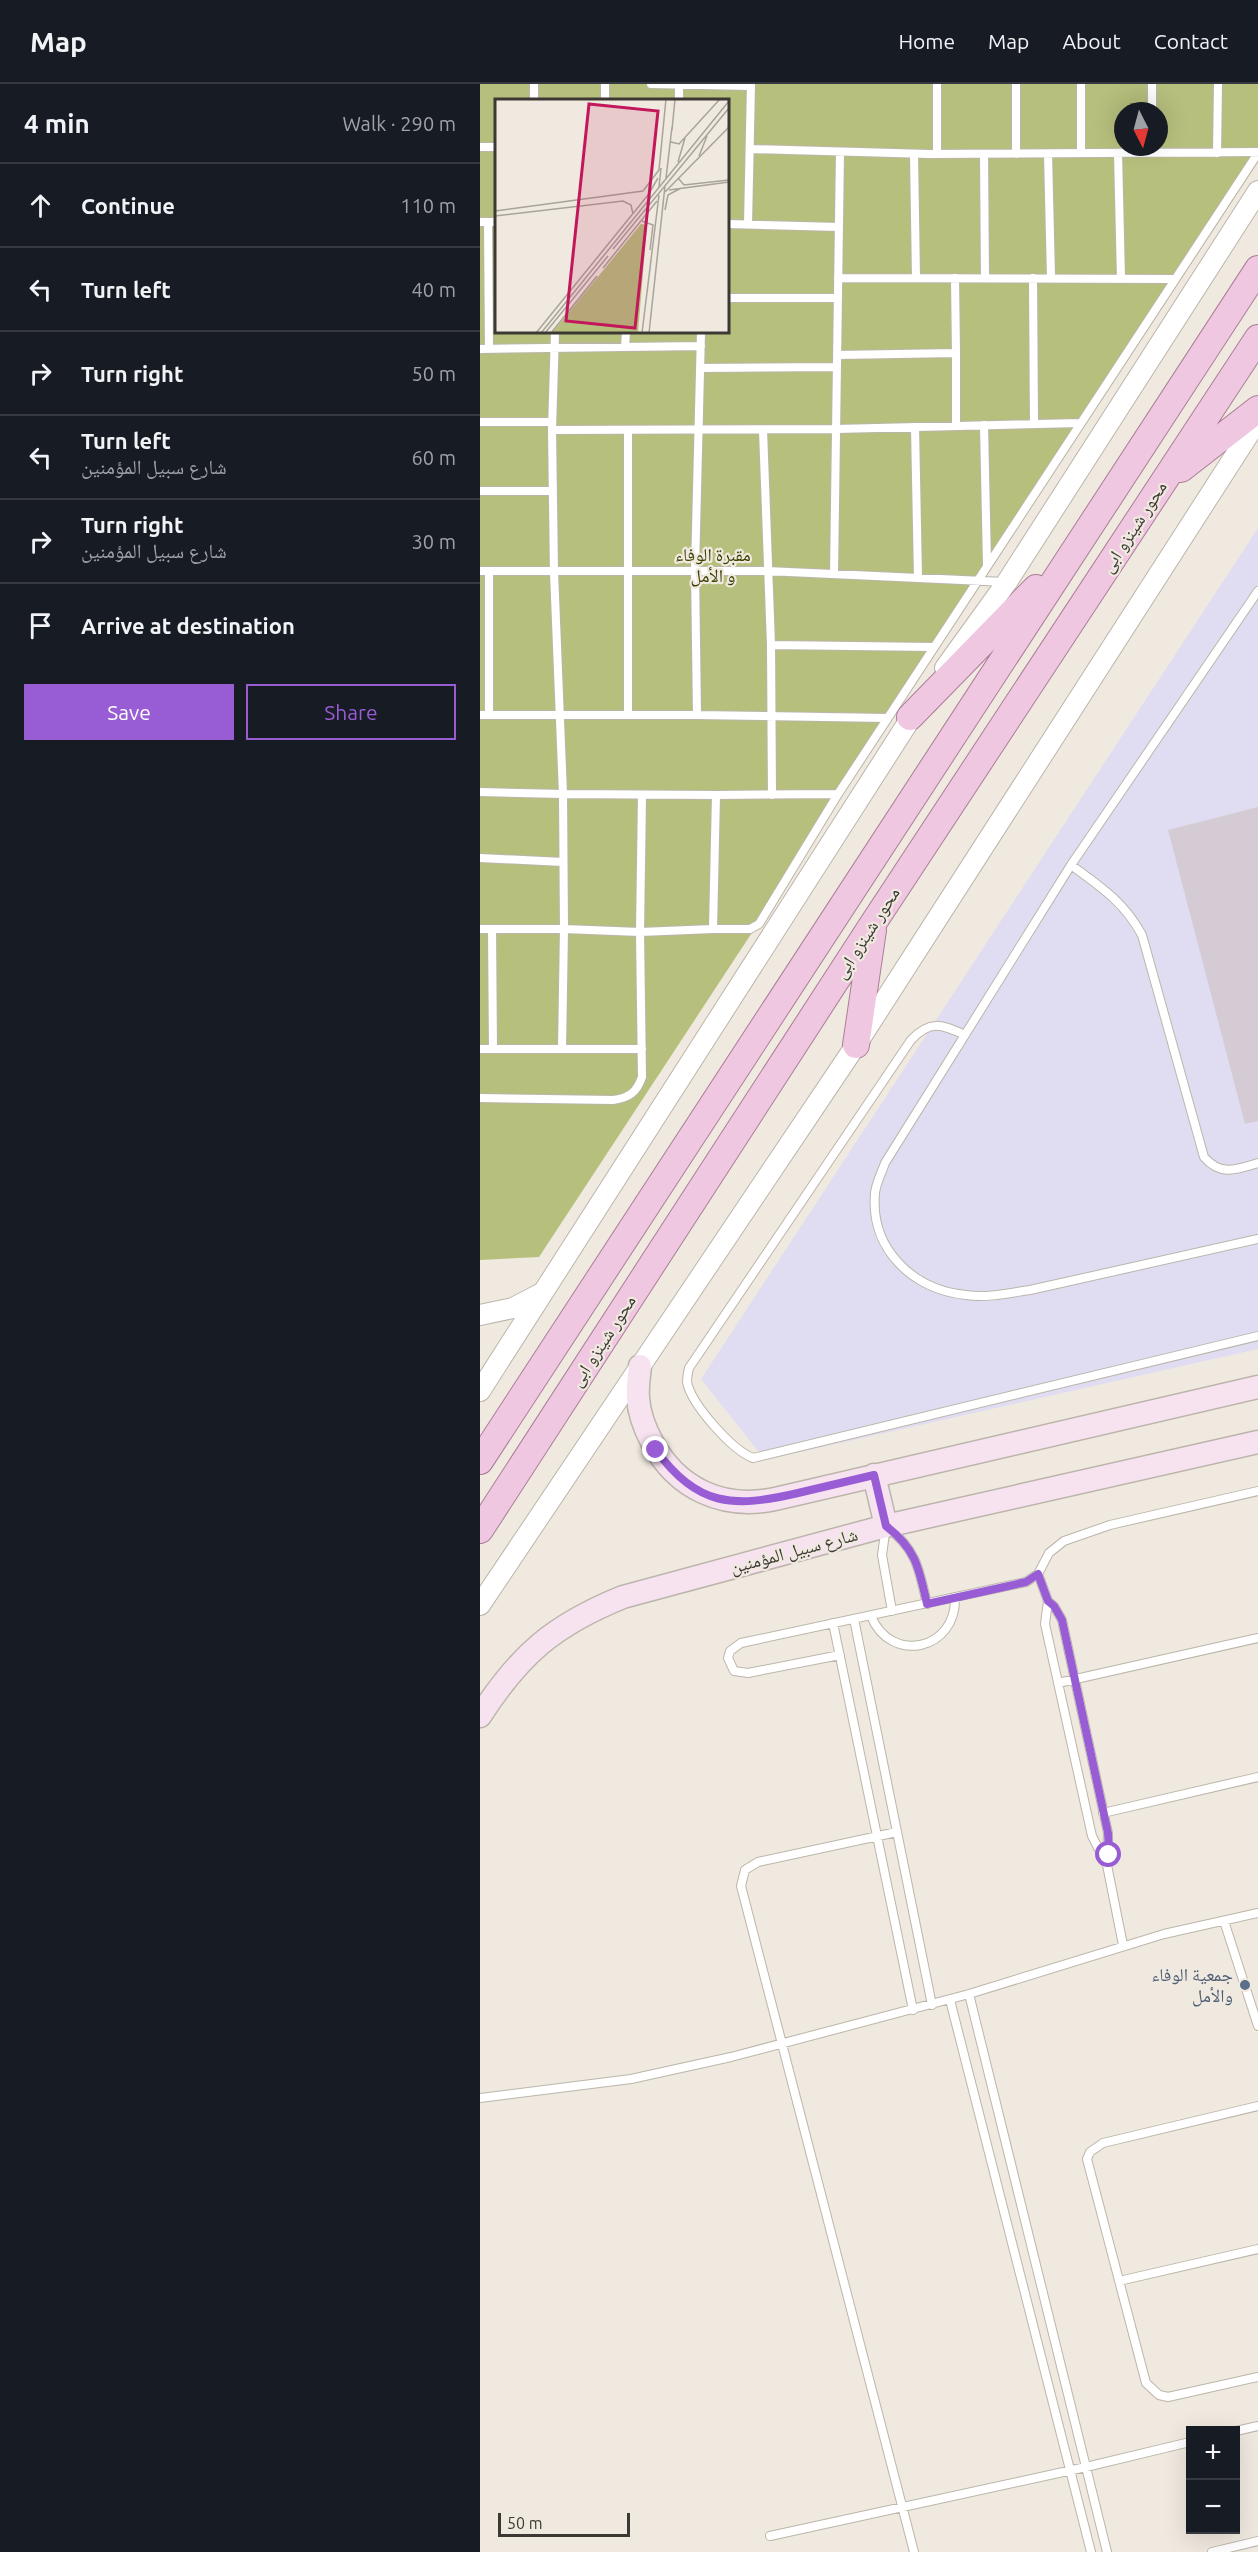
<!DOCTYPE html>
<meta charset="utf-8">
<style>
body{margin:0;font-family:Ubuntu,"Noto Naskh Arabic",sans-serif;background:#20242c;color:#f1f3f6}
.controls{position:absolute;right:18px;bottom:18px;display:grid;overflow:hidden;border-radius:0px;box-shadow:0 6px 24px #0002}
.controls button{width:54px;height:54px;display:grid;place-items:center;padding:0;border:0;border-bottom:2px solid #363941;background:#171b24;color:#f1f3f6;font:30px sans-serif}
.compass{position:absolute;left:634px;top:18px;width:54px;height:54px;border-radius:50%;background:#171b24;box-shadow:0 6px 24px #0002;rotate:174deg}
.scale{position:absolute;left:18px;bottom:15px;width:132px;box-sizing:border-box;padding-left:6px;border:3px solid #3c3935;border-top:0;font-size:16px;line-height:21px;white-space:nowrap;color:#3c3935;-webkit-text-stroke:4px #f0e9df;paint-order:stroke}
.stop{position:absolute;width:18px;height:18px;margin:-14px;border:4px solid #985cd4;border-radius:50%;background:#fff}
.stop.end{background:#985cd4;border-color:#fff;box-shadow:0 2px 6px #0008}
.list{margin:0;padding:0;list-style:none}
h2{display:flex;justify-content:space-between;align-items:center;height:78px;margin:0;padding:0 24px;font-size:26px}
h2 small{font-size:20px;font-weight:400;color:#9ea1a6}
.list li{display:grid;grid-template-columns:39px 1fr auto;gap:18px;align-items:center;box-sizing:border-box;height:84px;padding:0 24px;border-top:2px solid #363941}
.list b{display:block;font-size:22px;white-space:nowrap}
.list p{margin:0;font-size:20px;white-space:nowrap;color:#9ea1a6}
.list em{font-size:20px;font-style:normal;color:#9ea1a6}
.actions{display:flex;gap:12px;padding:18px 24px}
.actions a{flex:1;padding:14px 0;border:2px solid #985cd4;border-radius:0px;text-align:center;font-size:21px;color:#985cd4}
.actions .main{background:#985cd4;color:#fff}
.icon{flex:none;width:33px;height:33px;fill:none;stroke:currentColor;stroke-width:2;stroke-linecap:round;stroke-linejoin:round}
.map{position:relative;flex:none;width:778px;height:2468px;overflow:hidden}
header{display:flex;align-items:center;gap:36px;box-sizing:border-box;height:84px;padding:0 30px;background:#171b24;border-bottom:2px solid #363941}
header strong{font-size:28px}
nav{display:flex;gap:33px;margin-inline-start:auto;font-size:21px}
main{display:flex}
aside{flex:1;background:#171b24}
.map>svg:first-child{display:block}
.commercial{fill:#e0ddf3}
.green{fill:#b6bf7c;fill-rule:evenodd}
.building{fill:#d4cbd4}
.lines{fill:none;stroke-linecap:round;stroke-linejoin:round}
.service-casing{stroke:#bcb5ab;stroke-width:10}
.tertiary-casing{stroke:#bcb5ab;stroke-width:22}
.secondary-casing{stroke:#bcb5ab;stroke-width:25}
.primary-casing{stroke:#aa7d97;stroke-width:28}
.service{stroke:#fff;stroke-width:8}
.tertiary{stroke:#fff;stroke-width:20}
.secondary{stroke:#f7e3f0;stroke-width:22}
.primary{stroke:#efc7e0;stroke-width:26}
.route{stroke:#985cd4;stroke-width:8}
.service-dot{fill:#5c6f8a;stroke:#f0e9df;stroke-width:2}
.labels{text-anchor:middle;stroke-width:4.5;stroke-linejoin:round;paint-order:stroke}
.street-label{font-size:18px;fill:#3c3935;stroke:#f0e9df}
.park-label{font-size:18px;fill:#3b4000;stroke:#f0e9df}
.service-label{font-size:18px;fill:#4e5e75;stroke:#f0e9df;text-anchor:end}
.inset-road{fill:none;stroke:#a8a39b;stroke-width:1.5}
.view{fill:#c2185b;fill-opacity:0.15;stroke:#c2185b;stroke-width:3}
.inset-edge{fill:none;stroke:#3c3935;stroke-width:3}
</style>
<header>
<strong>Map</strong>
<nav><a>Home</a><a>Map</a><a>About</a><a>Contact</a></nav>
</header>
<main>
<aside>
<h2>4 min<small>Walk · 290 m</small></h2>
<ul class="list">
<li><svg class="icon" aria-label="ahead" viewBox="0 0 24 24"><path d="M12 20V5M6 11l6-6 6 6"/></svg><div><b>Continue</b></div><em>110 m</em></li>
<li><svg class="icon" aria-label="left" viewBox="0 0 24 24"><path d="M17 20v-9H6M10 6l-5 5 5 5"/></svg><div><b>Turn left</b></div><em>40 m</em></li>
<li><svg class="icon" aria-label="right" viewBox="0 0 24 24"><path d="M7 20v-9h11M14 6l5 5-5 5"/></svg><div><b>Turn right</b></div><em>50 m</em></li>
<li><svg class="icon" aria-label="left" viewBox="0 0 24 24"><path d="M17 20v-9H6M10 6l-5 5 5 5"/></svg><div><b>Turn left</b><p>شارع سبيل المؤمنين</p></div><em>60 m</em></li>
<li><svg class="icon" aria-label="right" viewBox="0 0 24 24"><path d="M7 20v-9h11M14 6l5 5-5 5"/></svg><div><b>Turn right</b><p>شارع سبيل المؤمنين</p></div><em>30 m</em></li>
<li><svg class="icon" aria-label="arrive" viewBox="0 0 24 24"><path d="M6 21V4h12l-3 4 3 4H6"/></svg><div><b>Arrive at destination</b></div></li>
</ul>
<div class="actions"><a class="main">Save</a><a>Share</a></div>
</aside>
<div class="map">
<svg width="778" height="2468" viewBox="0 0 778 2468">
<rect width="100%" height="100%" fill="#f0e9df"/>
<!-- commercial -->
<path class="commercial" d="M 778,444 L 778,1265 L 285,1376 L 221,1295 Z"/>
<!-- green -->
<path class="green" d="M 0,0 L 778,0 L 778,78 L 59,1173 L 0,1176 ZM 16,16 L 248,16 L 248,248 L 16,248 ZM 643,27 L 679,27 L 679,63 L 643,63 Z"/>
<!-- building -->
<path class="building" d="M 778,723 L 778,1037 L 765,1040 L 688,746 Z"/>
<g class="lines">
<!-- service casing -->
<g class="service-casing">
<path id="service" d="M 125,0 L 125,16
M 171,0 L 271,2
M 536,0 L 536,70
M 672,0 L 672,27
M 54,16 L 54,0
M 199,16 L 199,1
M 0,63 L 16,63
M 270,65 L 449,70 L 778,68
M 601,69 L 601,0
M 638,69 L 641,195
M 737,69 L 738,0
M 434,70 L 436,194
M 457,70 L 457,0
M 504,70 L 505,194
M 568,70 L 571,194
M 0,138 L 16,138
M 8,138 L 9,265
M 248,140 L 359,143
M 268,140 L 271,0
M 358,194 L 695,195
M 553,194 L 554,340
M 248,214 L 358,214
M 145,263 L 146,248
M 0,265 L 221,262
M 357,271 L 476,269 L 475,194
M 220,284 L 357,283
M 0,338 L 72,338
M 504,341 L 507,481
M 476,342 L 476,269
M 435,343 L 438,493
M 72,346 L 75,248
M 148,346 L 148,631
M 283,346 L 291,561 L 292,711
M 0,407 L 73,407
M 0,487 L 287,487 L 525,498
M 9,488 L 9,631
M 354,490 L 360,68
M 778,507 L 591,781 L 405,1079 C 402,1088 396,1099 395,1109 C 390,1165 433,1206 486,1211 C 508,1214 529,1209 550,1206 L 778,1155
M 291,561 L 454,563
M 0,631 L 217,631 L 407,634
M 217,631 L 215,485 L 221,248
M 0,708 L 83,710 L 74,488 L 72,346 L 356,345 L 600,339
M 0,774 L 83,778
M 591,781 C 621,803 644,818 662,851 L 724,1073 C 740,1092 756,1086 778,1079
M 0,845 L 84,845 L 83,710 L 236,711
M 12,845 L 13,965
M 233,845 L 270,845 L 279,840 L 358,710
M 485,951 C 461,940 450,936 431,956 L 209,1284 C 208,1288 207,1294 207,1298 C 211,1320 252,1366 273,1374 L 778,1252
M 0,965 L 162,965
M 82,965 L 84,845 L 160,848 L 162,711
M 0,1014 L 133,1016 C 149,1014 157,1008 162,993 L 160,848 L 233,845 L 236,711 L 358,710 L 778,69
M 558,1490 L 568,1517 L 574,1522 L 582,1536 L 628,1749 L 627,1781 L 643,1861
M 568,1517 L 565,1540 L 612,1752 L 627,1781
M 412,1527 L 402,1471 L 406,1442 C 436,1465 439,1484 447,1520
M 391,1532 C 411,1581 477,1566 475,1513
M 374,1535 L 452,1921
M 353,1539 L 433,1926
M 360,1571 L 268,1589 L 254,1587 L 248,1574 L 250,1567 L 261,1559 L 546,1498 L 558,1490 L 569,1469 L 584,1457 L 630,1441 L 778,1407
M 578,1599 L 778,1554
M 623,1729 L 778,1693
M 417,1748 L 278,1778 L 265,1786 L 261,1802 L 434,2468
M 744,1837 L 778,1942
M 489,1910 L 627,2468
M 470,1916 L 611,2468
M 0,2014 L 151,1995 L 251,1973 L 489,1910 L 684,1850 L 778,1829
M 778,2022 L 623,2059 L 610,2068 L 607,2075 L 666,2299 L 679,2311 L 688,2313 L 778,2293
M 639,2197 L 778,2165
M 756,2347 L 778,2342
M 290,2452 L 606,2383 L 710,2358
M 732,2468 L 778,2457"/>
</g>
<!-- tertiary casing -->
<g class="tertiary-casing">
<path id="tertiary" d="M 465,584 L 527,498 L 778,107
M 0,1231 L 33,1224 L 62,1209
M 0,1307 L 438,623
M 0,1521 L 376,961 L 778,336"/>
</g>
<!-- secondary casing -->
<g class="secondary-casing">
<path id="secondary" d="M 160,1282 C 159,1292 157,1304 158,1314 C 159,1329 165,1345 172,1358 C 197,1405 243,1426 295,1415 L 778,1303
M 394,1391 L 406,1442
M 0,1632 C 40,1570 74,1541 143,1513 L 406,1442 L 778,1358"/>
</g>
<!-- primary casing -->
<g class="primary-casing">
<path id="primary" d="M 701,385 L 778,325
M 430,633 L 556,504
M 376,961 L 393,846
M 0,1377 L 778,185
M 0,1446 L 394,838 L 778,254"/>
</g>
<!-- service -->
<use href="#service" class="service"/>
<!-- tertiary -->
<use href="#tertiary" class="tertiary"/>
<!-- secondary -->
<use href="#secondary" class="secondary"/>
<!-- primary -->
<use href="#primary" class="primary"/>
</g>
<g class="lines">
<!-- route -->
<path class="route" d="M 176,1366 C 217,1423 254,1424 318,1409 C 343,1403 369,1397 394,1391 L 406,1442 C 436,1465 439,1484 447,1520 L 546,1498 L 558,1490 L 568,1517 L 574,1522 L 582,1536 L 628,1749 L 629,1771"/>
</g>
<!-- markers -->
<circle class="service-dot" cx="765" cy="1901" r="6"/>
<g class="labels">
<!-- street labels -->
<g class="street-label">
<text transform="translate(654 443) rotate(-57)" y="6">محور شينزو ابى</text>
<text transform="translate(387 849) rotate(-57)" y="6">محور شينزو ابى</text>
<text transform="translate(123 1257) rotate(-57)" y="6">محور شينزو ابى</text>
<text transform="translate(314 1467) rotate(-15)" y="6">شارع سبيل المؤمنين</text>
</g>
<!-- park labels -->
<g class="park-label">
<text x="233" y="477">مقبرة الوفاء<tspan x="233" dy="21">و الأمل</tspan></text>
</g>
<!-- service labels -->
<g class="service-label">
<text x="753" y="1897">جمعية الوفاء<tspan x="753" dy="21">والأمل</tspan></text>
</g>
</g>
<!-- overview -->
<g transform="translate(15 15)">
<rect width="234" height="234" fill="#f0e9df"/>
<path d="M 146,125 L 152,126 L 143,234 L 57,234 Z" fill="#b6bf7c"/>
<path class="inset-road" d="M 177,31 L 180,0M 176,43 L 184,45 L 225,0M 204,57 L 212,37M 183,63 L 190,39M 171,79 L 177,28M 183,79 L 189,86 L 234,81M 164,88 L 166,69M 174,91 L 234,83M 170,93 L 234,28M 170,111 L 173,96 L 186,89M 0,112 L 148,92 L 164,71 L 171,0M 0,117 L 128,102 L 136,106 L 138,115M 147,122 L 158,126 L 155,151M 118,150 L 234,9M 108,169 L 162,102M 41,234 L 153,96 L 163,79M 46,234 L 234,2M 50,234 L 113,157M 56,234 L 102,177M 147,234 L 164,96M 154,234 L 170,87"/>
<path class="view" d="M 94,5 L 163,12 L 140,229 L 71,222 Z"/>
<rect width="234" height="234" class="inset-edge"/>
</g>
</svg>
<div class="controls">
<button>+</button>
<button>−</button>
</div>
<svg class="compass" viewBox="-18 -18 36 36"><path d="M0-13l5 13h-10z" fill="#e53935"/><path d="M0 13l5-13h-10z" fill="#9ea1a6"/></svg>
<div class="scale">50 m</div>
<div class="stop" style="left:629px;top:1771px"></div>
<div class="stop end" style="left:176px;top:1366px"></div>
</div>
</main>
